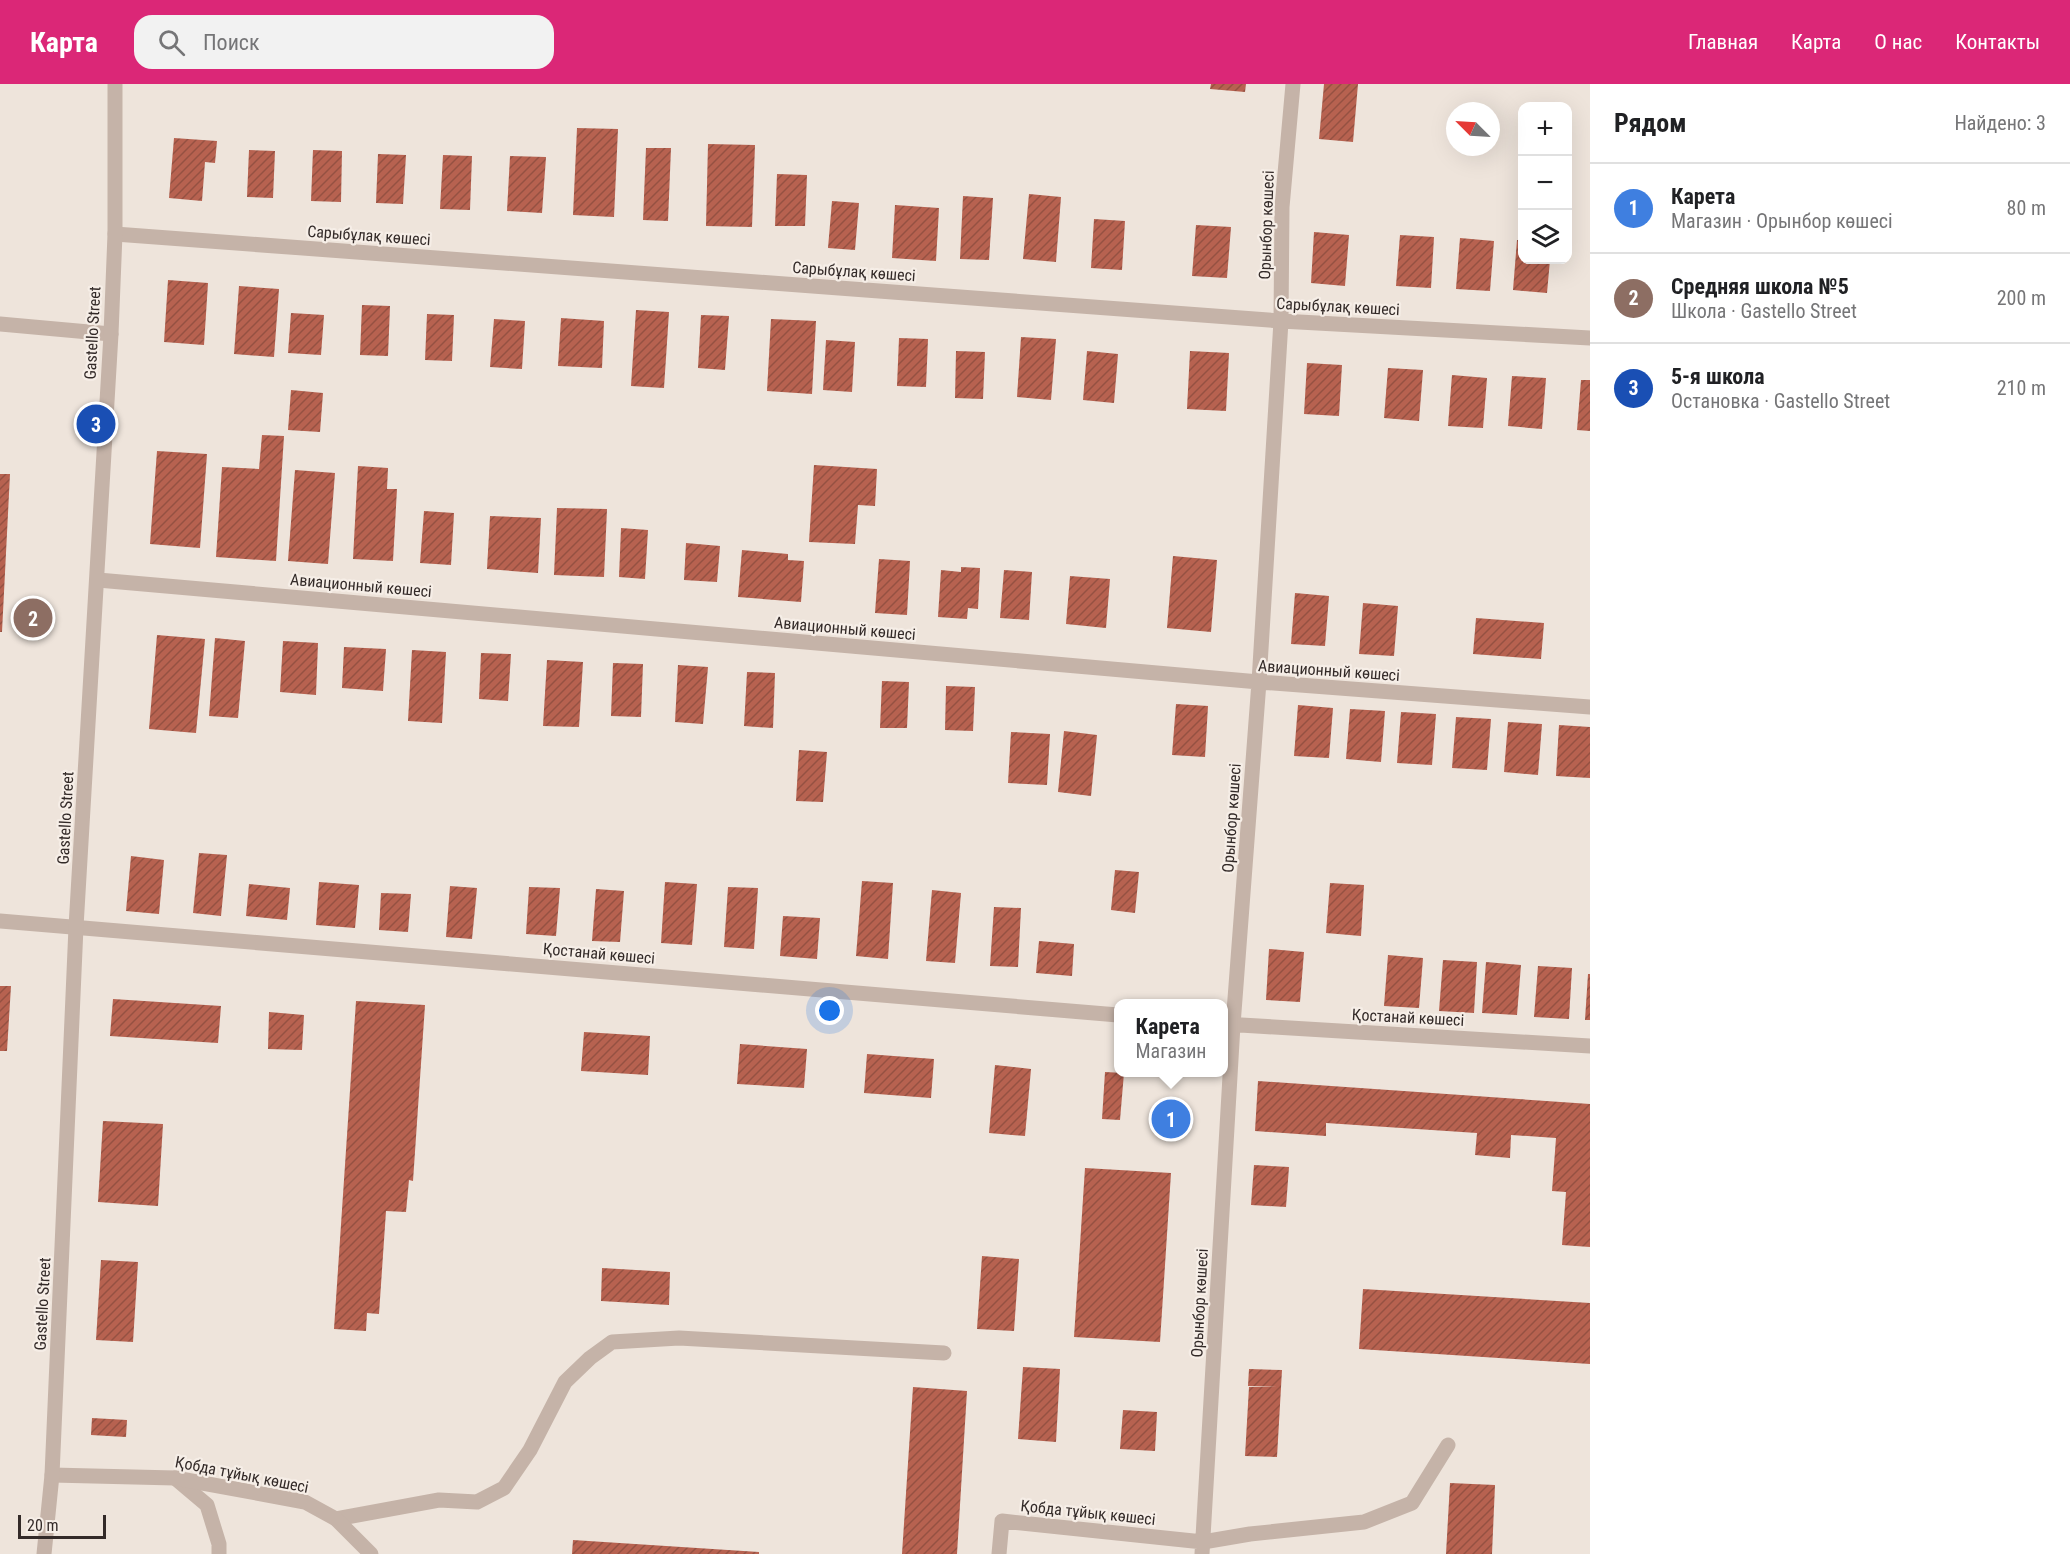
<!DOCTYPE html>
<html lang="ru">
<meta charset="utf-8">
<style>
body{margin:0;font-family:"Roboto Condensed",sans-serif;background:#f2f2f2;color:#202124}
.controls{position:absolute;right:18px;top:18px;display:grid;overflow:hidden;border-radius:12px;box-shadow:0 6px 24px #0002}
.controls button{width:54px;height:54px;display:grid;place-items:center;padding:0;border:0;border-bottom:2px solid #e0e0e0;background:#fff;color:#202124;font:30px sans-serif}
.compass{position:absolute;left:1446px;top:18px;width:54px;height:54px;border-radius:50%;background:#fff;box-shadow:0 6px 24px #0002;rotate:294deg}
.scale{position:absolute;left:18px;bottom:15px;width:88px;box-sizing:border-box;padding-left:6px;border:3px solid #332a28;border-top:0;font-size:16px;line-height:21px;white-space:nowrap;color:#332a28;-webkit-text-stroke:4px #f6eee7;paint-order:stroke}
.you{position:absolute;left:830px;top:927px;width:21px;height:21px;margin:-15px;border:4px solid #fff;border-radius:50%;background:#1a73e8;box-shadow:0 0 0 9px #1a73e833}
.badge{display:grid;place-items:center;width:39px;height:39px;border-radius:50%;background:#db2777;color:#fff;font-size:20px;font-weight:700}
.pin{position:absolute;translate:-50% -50%;border:3px solid #fff;box-shadow:0 2px 6px #0006}
.popup{position:absolute;left:1114px;top:915px;width:114px;height:78px;box-sizing:border-box;display:grid;place-content:center;border-radius:12px;background:#fff;filter:drop-shadow(0 2px 4px #0005);font-size:20px;white-space:nowrap;color:#757577}
.popup b{font-size:22px;color:#202124}
.popup::after{content:'';position:absolute;left:50%;top:100%;margin-left:-12px;border:12px solid transparent;border-top-color:#fff}
.list{margin:0;padding:0;list-style:none}
h2{display:flex;justify-content:space-between;align-items:center;height:78px;margin:0;padding:0 24px;font-size:26px}
h2 small{font-size:20px;font-weight:400;color:#757577}
.list li{display:grid;grid-template-columns:39px 1fr auto;gap:18px;align-items:center;box-sizing:border-box;height:90px;padding:0 24px;border-top:2px solid #e0e0e0}
.list b{display:block;font-size:22px;white-space:nowrap}
.list p{margin:0;font-size:20px;white-space:nowrap;color:#757577}
.list em{font-size:20px;font-style:normal;color:#757577}
.icon{flex:none;width:33px;height:33px;fill:none;stroke:currentColor;stroke-width:2;stroke-linecap:round;stroke-linejoin:round}
.map{position:relative;flex:none;width:1590px;height:1470px;overflow:hidden}
header{display:flex;align-items:center;gap:36px;box-sizing:border-box;height:84px;padding:0 30px;background:#db2777;color:#fff}
header strong{font-size:28px}
nav{display:flex;gap:33px;margin-inline-start:auto;font-size:21px}
.search{width:420px;height:54px;background:#f2f2f2;display:flex;align-items:center;gap:15px;box-sizing:border-box;padding:0 21px;border-radius:18px;color:#757577;font-size:22px}
main{display:flex}
aside{flex:1;background:#fff}
.map>svg:first-child{display:block}
.building{fill:url(#building-hatch)}
.lines{fill:none;stroke-linecap:round;stroke-linejoin:round}
.service{stroke:#c5b3a8;stroke-width:15}
.minor{stroke:#c5b3a8;stroke-width:15}
.tertiary{stroke:#c5b3a8;stroke-width:15}
.labels{text-anchor:middle;stroke-width:4.5;stroke-linejoin:round;paint-order:stroke}
.street-label{font-size:16px;fill:#332a28;stroke:#f6eee7}
</style>
<header>
<strong>Карта</strong>
<div class="search"><svg class="icon" aria-label="search" viewBox="0 0 24 24"><circle cx="10" cy="10" r="6"/><path d="M15 15l6 6"/></svg>Поиск</div>
<nav><a>Главная</a><a>Карта</a><a>О нас</a><a>Контакты</a></nav>
</header>
<main>
<div class="map">
<svg width="1590" height="1470" viewBox="0 0 1590 1470">
<defs>
<pattern id="building-hatch" width="6" height="6" patternUnits="userSpaceOnUse" patternTransform="scale(1.5)"><rect width="6" height="6" fill="#b76250"/><path d="M-1 1l2-2M0 6l6-6M5 7l2-2" fill="none" stroke="#955142"/></pattern>
</defs>
<rect width="100%" height="100%" fill="#eee4db"/>
<!-- building -->
<path class="building" d="M 1211,0 L 1246,0 L 1245,8 L 1210,5 Z
M 1324,0 L 1358,0 L 1353,58 L 1319,55 Z
M 577,44 L 618,45 L 614,133 L 573,131 Z
M 174,54 L 217,57 L 215,79 L 205,78 L 202,117 L 169,114 Z
M 708,60 L 755,61 L 752,143 L 706,142 Z
M 646,64 L 671,64 L 668,137 L 643,136 Z
M 249,66 L 275,67 L 273,114 L 247,113 Z
M 313,66 L 342,67 L 341,118 L 311,117 Z
M 378,70 L 406,71 L 403,120 L 376,119 Z
M 443,71 L 472,72 L 470,126 L 440,125 Z
M 510,72 L 546,73 L 542,129 L 507,127 Z
M 777,90 L 807,91 L 805,142 L 775,142 Z
M 1029,110 L 1061,113 L 1056,178 L 1023,175 Z
M 963,112 L 993,114 L 989,176 L 960,175 Z
M 832,117 L 859,119 L 855,166 L 828,164 Z
M 895,121 L 939,124 L 936,177 L 892,174 Z
M 1094,135 L 1125,137 L 1122,186 L 1091,184 Z
M 1196,141 L 1231,143 L 1227,194 L 1192,192 Z
M 1314,148 L 1349,151 L 1345,202 L 1311,199 Z
M 1400,151 L 1434,153 L 1431,204 L 1396,202 Z
M 1460,154 L 1494,157 L 1490,207 L 1456,205 Z
M 1517,156 L 1522,156 L 1522,176 L 1550,176 L 1547,209 L 1513,206 Z
M 168,196 L 208,199 L 204,261 L 164,258 Z
M 239,202 L 279,205 L 274,273 L 234,270 Z
M 362,221 L 390,222 L 388,272 L 360,271 Z
M 636,226 L 669,228 L 664,304 L 631,302 Z
M 291,229 L 324,231 L 321,271 L 288,269 Z
M 427,230 L 454,231 L 452,277 L 425,276 Z
M 701,231 L 729,232 L 725,286 L 698,284 Z
M 561,234 L 604,237 L 602,284 L 558,282 Z
M 494,235 L 525,237 L 522,285 L 490,283 Z
M 771,235 L 816,237 L 812,310 L 767,307 Z
M 1021,253 L 1056,255 L 1051,316 L 1017,313 Z
M 899,254 L 928,255 L 926,303 L 897,302 Z
M 826,256 L 855,258 L 852,308 L 823,306 Z
M 956,267 L 985,268 L 983,315 L 955,314 Z
M 1087,267 L 1118,270 L 1114,319 L 1083,316 Z
M 1190,267 L 1229,269 L 1226,327 L 1187,325 Z
M 1307,279 L 1342,281 L 1339,332 L 1304,330 Z
M 1388,284 L 1423,286 L 1419,337 L 1384,334 Z
M 1452,291 L 1487,294 L 1483,344 L 1448,342 Z
M 1512,292 L 1546,294 L 1542,345 L 1508,342 Z
M 1581,296 L 1590,296 L 1590,347 L 1577,346 Z
M 291,306 L 323,309 L 320,348 L 288,346 Z
M 262,351 L 284,352 L 276,477 L 216,473 L 222,383 L 259,385 Z
M 157,367 L 207,370 L 200,464 L 150,460 Z
M 814,381 L 877,385 L 875,422 L 858,421 L 855,460 L 809,458 Z
M 358,382 L 388,384 L 387,405 L 397,405 L 393,477 L 353,475 Z
M 295,386 L 335,389 L 328,480 L 288,477 Z
M 0,390 L 10,390 L 2,548 L 0,548 Z
M 557,424 L 607,425 L 604,493 L 554,491 Z
M 424,427 L 454,429 L 451,481 L 420,479 Z
M 490,432 L 541,434 L 538,489 L 487,485 Z
M 621,444 L 648,446 L 645,495 L 619,493 Z
M 686,459 L 720,462 L 717,498 L 684,496 Z
M 742,466 L 788,470 L 788,476 L 804,477 L 801,518 L 738,513 Z
M 1173,472 L 1217,476 L 1211,548 L 1167,544 Z
M 879,475 L 910,477 L 907,531 L 875,529 Z
M 961,483 L 980,484 L 978,525 L 968,524 L 967,535 L 938,533 L 941,486 L 961,488 Z
M 1004,486 L 1032,488 L 1029,536 L 1000,534 Z
M 1070,492 L 1110,495 L 1106,544 L 1066,540 Z
M 1295,509 L 1329,512 L 1325,562 L 1291,560 Z
M 1363,519 L 1398,522 L 1394,572 L 1359,570 Z
M 1476,534 L 1544,539 L 1541,575 L 1473,570 Z
M 157,551 L 205,555 L 196,649 L 149,645 Z
M 215,554 L 245,557 L 238,634 L 209,632 Z
M 283,557 L 318,559 L 316,611 L 280,608 Z
M 344,563 L 386,565 L 383,607 L 342,604 Z
M 412,566 L 446,568 L 442,639 L 408,637 Z
M 481,569 L 511,570 L 508,617 L 479,615 Z
M 547,576 L 583,578 L 579,643 L 543,642 Z
M 613,579 L 643,580 L 641,633 L 611,632 Z
M 678,581 L 708,583 L 703,640 L 675,638 Z
M 747,588 L 775,589 L 773,644 L 744,642 Z
M 882,597 L 909,598 L 907,644 L 880,644 Z
M 946,602 L 975,603 L 973,647 L 945,646 Z
M 1176,620 L 1208,622 L 1205,673 L 1172,671 Z
M 1298,621 L 1333,624 L 1329,674 L 1294,672 Z
M 1350,625 L 1385,627 L 1381,678 L 1346,675 Z
M 1401,628 L 1436,630 L 1432,681 L 1397,679 Z
M 1456,633 L 1491,635 L 1487,686 L 1452,684 Z
M 1508,638 L 1542,640 L 1538,691 L 1504,688 Z
M 1559,641 L 1590,643 L 1590,694 L 1556,692 Z
M 1064,647 L 1097,651 L 1091,712 L 1058,708 Z
M 1011,648 L 1050,650 L 1047,701 L 1008,699 Z
M 799,666 L 827,668 L 823,718 L 796,717 Z
M 199,769 L 227,771 L 221,832 L 193,829 Z
M 131,772 L 164,776 L 159,830 L 126,827 Z
M 1115,786 L 1139,788 L 1135,829 L 1111,826 Z
M 862,797 L 893,799 L 888,875 L 856,872 Z
M 319,798 L 359,801 L 355,844 L 316,841 Z
M 665,798 L 697,800 L 692,861 L 661,859 Z
M 1330,799 L 1364,801 L 1361,852 L 1326,849 Z
M 249,800 L 290,804 L 287,836 L 246,832 Z
M 450,802 L 477,804 L 472,855 L 446,853 Z
M 529,803 L 560,804 L 556,852 L 526,850 Z
M 728,803 L 758,804 L 754,865 L 724,863 Z
M 596,805 L 624,807 L 620,858 L 592,857 Z
M 932,806 L 961,809 L 955,879 L 926,877 Z
M 381,809 L 411,810 L 408,848 L 379,846 Z
M 994,823 L 1021,824 L 1018,883 L 990,882 Z
M 783,832 L 820,834 L 817,875 L 780,872 Z
M 1039,857 L 1074,860 L 1072,892 L 1036,889 Z
M 1269,865 L 1304,868 L 1300,918 L 1266,916 Z
M 1388,871 L 1423,874 L 1419,924 L 1384,922 Z
M 1443,876 L 1477,878 L 1474,929 L 1439,927 Z
M 1486,878 L 1521,881 L 1517,931 L 1482,929 Z
M 1538,882 L 1572,884 L 1569,935 L 1534,933 Z
M 1588,890 L 1590,890 L 1590,936 L 1585,936 Z
M 0,902 L 11,902 L 7,967 L 0,967 Z
M 113,915 L 221,922 L 218,959 L 110,952 Z
M 356,917 L 425,921 L 413,1097 L 409,1096 L 406,1128 L 386,1127 L 379,1230 L 367,1229 L 366,1247 L 334,1245 Z
M 269,928 L 304,931 L 302,966 L 268,965 Z
M 584,948 L 650,952 L 648,991 L 581,987 Z
M 740,960 L 807,965 L 804,1004 L 737,1000 Z
M 867,970 L 934,975 L 931,1014 L 864,1009 Z
M 995,981 L 1031,985 L 1025,1052 L 989,1049 Z
M 1105,988 L 1124,989 L 1120,1036 L 1102,1035 Z
M 1258,997 L 1590,1020 L 1590,1163 L 1562,1161 L 1566,1108 L 1552,1107 L 1556,1054 L 1511,1051 L 1510,1074 L 1475,1071 L 1477,1049 L 1326,1039 L 1326,1052 L 1255,1047 Z
M 103,1037 L 163,1040 L 158,1122 L 98,1118 Z
M 1254,1081 L 1289,1083 L 1286,1123 L 1251,1121 Z
M 1085,1084 L 1171,1089 L 1160,1258 L 1074,1253 Z
M 982,1172 L 1019,1175 L 1014,1247 L 977,1245 Z
M 101,1176 L 138,1178 L 133,1258 L 96,1256 Z
M 602,1184 L 670,1188 L 669,1221 L 601,1217 Z
M 1363,1205 L 1590,1219 L 1590,1280 L 1359,1265 Z
M 1023,1283 L 1060,1285 L 1056,1358 L 1018,1355 Z
M 1249,1285 L 1282,1286 L 1277,1373 L 1245,1372 L 1249,1303 L 1277,1303 L 1248,1302 Z
M 913,1303 L 967,1307 L 957,1470 L 902,1470 Z
M 1123,1326 L 1157,1328 L 1155,1367 L 1120,1365 Z
M 92,1334 L 127,1336 L 126,1353 L 91,1351 Z
M 1450,1399 L 1495,1401 L 1492,1470 L 1446,1470 Z
M 573,1456 L 759,1468 L 759,1470 L 572,1470 Z"/>
<g class="lines">
<!-- service -->
<path class="service" d="M 175,1394 L 207,1421 L 219,1460 L 219,1470
M 336,1435 L 439,1416 L 477,1418 L 504,1404 L 530,1366 L 565,1298 L 590,1274 L 612,1258 L 679,1254 L 944,1269
M 1203,1458 L 1250,1450 L 1364,1438 L 1412,1419 L 1448,1361"/>
<!-- minor -->
<path class="minor" d="M 115,150 L 1281,237 L 1590,254
M 0,240 L 111,250
M 98,496 L 1259,598 L 1590,623
M 0,837 L 1118,931
M 1224,940 L 1590,962
M 52,1391 L 175,1394 L 305,1418 L 336,1435 L 371,1470
M 999,1470 L 1002,1437 L 1203,1458
M 1202,1470 L 1233,941 L 1259,598 L 1281,237 L 1282,123 L 1293,0"/>
<!-- tertiary -->
<path class="tertiary" d="M 44,1470 L 52,1391 L 76,843 L 111,250 L 115,150 L 115,0"/>
</g>
<g class="labels">
<!-- street labels -->
<g class="street-label">
<text transform="translate(1266 141) rotate(-88)" y="6">Орынбор көшесі</text>
<text transform="translate(369 151) rotate(4)" y="6">Сарыбұлақ көшесі</text>
<text transform="translate(854 187) rotate(4)" y="6">Сарыбұлақ көшесі</text>
<text transform="translate(1338 222) rotate(3)" y="6">Сарыбұлақ көшесі</text>
<text transform="translate(92 249) rotate(-87)" y="6">Gastello Street</text>
<text transform="translate(361 501) rotate(5)" y="6">Авиационный көшесі</text>
<text transform="translate(845 544) rotate(5)" y="6">Авиационный көшесі</text>
<text transform="translate(1329 586) rotate(4)" y="6">Авиационный көшесі</text>
<text transform="translate(65 734) rotate(-87)" y="6">Gastello Street</text>
<text transform="translate(1231 734) rotate(-86)" y="6">Орынбор көшесі</text>
<text transform="translate(599 869) rotate(5)" y="6">Қостанай көшесі</text>
<text transform="translate(1408 933) rotate(3)" y="6">Қостанай көшесі</text>
<text transform="translate(1199 1219) rotate(-87)" y="6">Орынбор көшесі</text>
<text transform="translate(42 1220) rotate(-87)" y="6">Gastello Street</text>
<text transform="translate(242 1390) rotate(11)" y="6">Қобда тұйық көшесі</text>
<text transform="translate(1088 1428) rotate(6)" y="6">Қобда тұйық көшесі</text>
</g>
</g>
</svg>
<div class="controls">
<button>+</button>
<button>−</button>
<button><svg class="icon" aria-label="layers" viewBox="0 0 24 24"><path d="M12 4l9 5-9 5-9-5zM3 14l9 5 9-5"/></svg></button>
</div>
<svg class="compass" viewBox="-18 -18 36 36"><path d="M0-13l5 13h-10z" fill="#e53935"/><path d="M0 13l5-13h-10z" fill="#757577"/></svg>
<div class="scale">20 m</div>
<div class="you"></div>
<div class="pin badge" style="left:1171px;top:1035px;background:#3f7fe0">1</div>
<div class="popup"><b>Карета</b>Магазин</div>
<div class="pin badge" style="left:33px;top:534px;background:#8d6e63">2</div>
<div class="pin badge" style="left:96px;top:340px;background:#1a4fb4">3</div>
</div>
<aside>
<h2>Рядом<small>Найдено: 3</small></h2>
<ul class="list">
<li><span class="badge" style="background:#3f7fe0">1</span><div><b>Карета</b><p>Магазин · Орынбор көшесі</p></div><em>80 m</em></li>
<li><span class="badge" style="background:#8d6e63">2</span><div><b>Средняя школа №5</b><p>Школа · Gastello Street</p></div><em>200 m</em></li>
<li><span class="badge" style="background:#1a4fb4">3</span><div><b>5-я школа</b><p>Остановка · Gastello Street</p></div><em>210 m</em></li>
</ul>
</aside>
</main>
